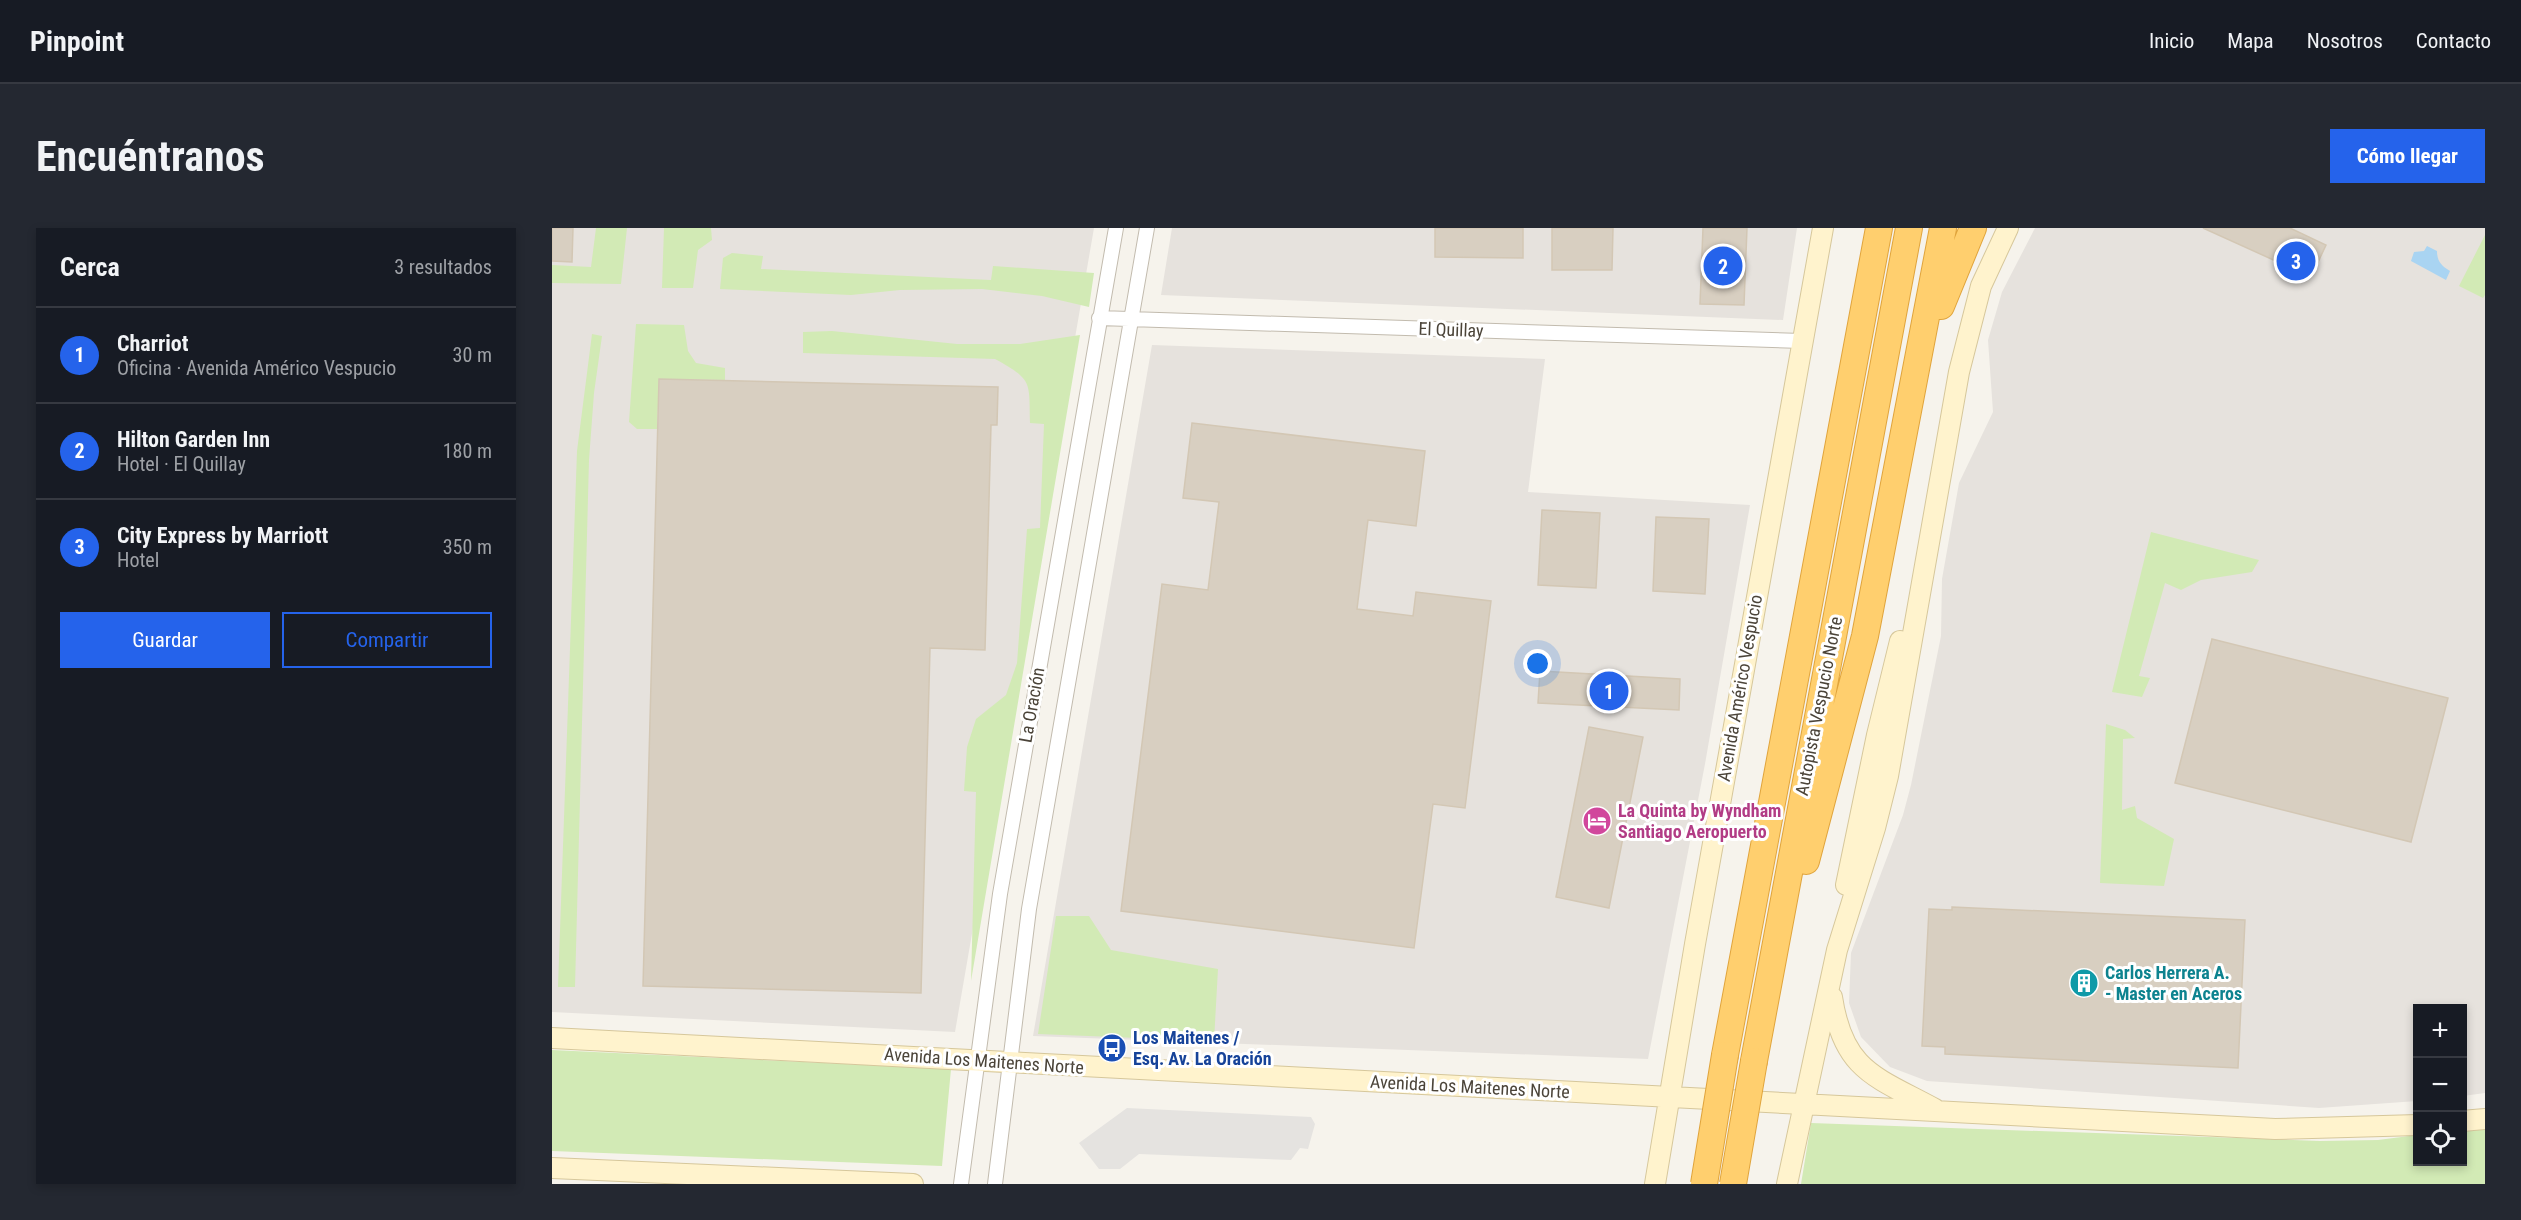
<!DOCTYPE html>
<html lang="es">
<meta charset="utf-8">
<style>
body{margin:0;font-family:"Roboto Condensed",sans-serif;background:#242831;color:#f1f3f6}
.controls{position:absolute;right:18px;bottom:18px;display:grid;overflow:hidden;border-radius:0px;box-shadow:0 3px 9px #0003}
.controls button{width:54px;height:54px;display:grid;place-items:center;padding:0;border:0;border-bottom:2px solid #363941;background:#171b24;color:#f1f3f6;font:30px sans-serif}
.you{position:absolute;left:986px;top:436px;width:21px;height:21px;margin:-15px;border:4px solid #fff;border-radius:50%;background:#1a73e8;box-shadow:0 0 0 9px #1a73e833}
.badge{display:grid;place-items:center;width:39px;height:39px;border-radius:50%;background:#2563eb;color:#fff;font-size:20px;font-weight:700}
.pin{position:absolute;translate:-50% -50%;border:3px solid #fff;box-shadow:0 2px 6px #0006}
.list{margin:0;padding:0;list-style:none}
h2{display:flex;justify-content:space-between;align-items:center;height:78px;margin:0;padding:0 24px;font-size:26px}
h2 small{font-size:20px;font-weight:400;color:#9ea1a6}
.list li{display:grid;grid-template-columns:39px 1fr auto;gap:18px;align-items:center;box-sizing:border-box;height:96px;padding:0 24px;border-top:2px solid #363941}
.list b{display:block;font-size:22px;white-space:nowrap}
.list p{margin:0;font-size:20px;white-space:nowrap;color:#9ea1a6}
.list em{font-size:20px;font-style:normal;color:#9ea1a6}
.actions{display:flex;gap:12px;padding:18px 24px}
.actions a{flex:1;padding:14px 0;border:2px solid #2563eb;border-radius:0px;text-align:center;font-size:21px;color:#2563eb}
.actions .main{background:#2563eb;color:#fff}
.icon{flex:none;width:33px;height:33px;fill:none;stroke:currentColor;stroke-width:2;stroke-linecap:round;stroke-linejoin:round}
.map{position:relative;flex:none;width:1933px;height:956px;overflow:hidden;border-radius:0px}
header{display:flex;align-items:center;gap:36px;box-sizing:border-box;height:84px;padding:0 30px;background:#171b24;border-bottom:2px solid #363941}
header strong{font-size:28px}
nav{display:flex;gap:33px;margin-inline-start:auto;font-size:21px}
.intro{display:flex;align-items:center;justify-content:space-between;box-sizing:border-box;height:144px;padding:0 36px}
h1{margin:0;font-size:42px}
.button{padding:15px 27px;border-radius:0px;background:#2563eb;color:#fff;font-size:21px;font-weight:700}
main{display:flex;gap:36px;padding:0 36px}
aside{flex:1;background:#171b24;border-radius:0px;box-shadow:0 3px 9px #0003}
.map>svg:first-child{display:block}
.industrial{fill:#e6e2dd}
.green{fill:#d2eab5}
.parking{fill:#e5e3e0}
.water{fill:#a9d4f2}
.building{fill:#d8cfc1;stroke:#d3c7b4;stroke-width:1.5}
.lines{fill:none;stroke-linecap:round;stroke-linejoin:round}
.street-casing{stroke:#c2bbae;stroke-width:16}
.secondary-casing{stroke:#d6c79b;stroke-width:22}
.highway-casing{stroke:#e0a43c;stroke-width:28}
.street{stroke:#fff;stroke-width:14}
.secondary{stroke:#fff3cd;stroke-width:20}
.highway{stroke:#ffcf6e;stroke-width:26}
.highway-bridge-casing{stroke:#e0a43c;stroke-width:28;stroke-linecap:butt}
.highway-bridge{stroke:#ffcf6e;stroke-width:26}
.labels{text-anchor:middle;stroke-width:6;stroke-linejoin:round;paint-order:stroke}
.street-label{font-size:18px;fill:#4b4439;stroke:#fff}
.hotel-label{font-size:18px;font-weight:bold;fill:#b23c85;stroke:#fff;text-anchor:start}
.culture-label{font-size:18px;font-weight:bold;fill:#0d838f;stroke:#fff;text-anchor:start}
.transit-label{font-size:18px;font-weight:bold;fill:#164399;stroke:#fff;text-anchor:start}
</style>
<header>
<strong>Pinpoint</strong>
<nav><a>Inicio</a><a>Mapa</a><a>Nosotros</a><a>Contacto</a></nav>
</header>
<div class="intro"><h1>Encuéntranos</h1><a class="button">Cómo llegar</a></div>
<main>
<aside>
<h2>Cerca<small>3 resultados</small></h2>
<ul class="list">
<li><span class="badge">1</span><div><b>Charriot</b><p>Oficina · Avenida Américo Vespucio</p></div><em>30 m</em></li>
<li><span class="badge">2</span><div><b>Hilton Garden Inn</b><p>Hotel · El Quillay</p></div><em>180 m</em></li>
<li><span class="badge">3</span><div><b>City Express by Marriott</b><p>Hotel</p></div><em>350 m</em></li>
</ul>
<div class="actions"><a class="main">Guardar</a><a>Compartir</a></div>
</aside>
<div class="map">
<svg width="1933" height="956" viewBox="0 0 1933 956">
<rect width="100%" height="100%" fill="#f6f3ec"/>
<!-- industrial -->
<path class="industrial" d="M 0,0 L 542,0 L 403,804 L 0,784 Z
M 620,0 L 1245,0 L 1231,92 L 609,67 Z
M 1483,0 L 1933,0 L 1933,865 L 1911,868 L 1910,780 L 1866,780 L 1865,873 L 1767,880 L 1375,853 L 1338,839 L 1309,809 L 1297,775 L 1299,725 L 1351,587 L 1359,557 L 1389,408 L 1390,351 L 1407,255 L 1441,184 L 1436,112 L 1450,64 Z
M 600,117 L 993,131 L 976,264 L 1198,277 L 1153,536 L 1096,831 L 481,808 Z"/>
<!-- green -->
<path class="green" d="M 44,0 L 75,0 L 69,56 L 0,55 L 0,37 L 39,39 Z
M 112,0 L 159,0 L 160,12 L 146,22 L 141,60 L 110,60 Z
M 1933,7 L 1933,67 L 1931,70 L 1907,58 Z
M 180,25 L 211,28 L 209,41 L 439,52 L 441,38 L 542,45 L 537,79 L 490,68 L 430,61 L 348,62 L 299,67 L 168,61 L 171,30 Z
M 84,96 L 132,97 L 136,123 L 144,135 L 173,140 L 173,152 L 107,151 L 105,201 L 85,201 L 77,194 Z
M 280,103 L 405,116 L 468,116 L 528,107 L 419,753 L 424,564 L 412,563 L 415,519 L 424,491 L 454,467 L 465,435 L 475,301 L 488,300 L 492,196 L 478,195 C 477,153 481,152 443,131 L 251,125 L 251,104 Z
M 40,106 L 50,108 L 42,165 L 37,232 L 23,759 L 6,759 L 25,223 Z
M 1599,304 L 1707,332 L 1700,344 L 1649,352 L 1629,362 L 1613,355 L 1587,448 L 1598,450 L 1590,469 L 1560,464 Z
M 1554,496 L 1573,502 L 1583,510 L 1571,511 L 1570,582 L 1583,578 L 1585,590 L 1622,611 L 1612,658 L 1548,655 Z
M 504,688 L 537,688 L 559,722 L 666,741 L 662,813 L 486,806 Z
M 0,822 L 399,841 L 390,938 L 0,923 Z
M 1259,895 L 1768,913 L 1826,912 L 1865,907 L 1866,934 L 1910,934 L 1911,901 L 1933,898 L 1933,956 L 1249,956 Z"/>
<!-- parking -->
<path class="parking" d="M 575,880 L 759,889 L 763,896 L 756,921 L 748,920 L 739,932 L 587,926 L 568,941 L 547,941 L 527,915 Z"/>
<!-- water -->
<path class="water" d="M 1875,18 L 1885,23 C 1885,34 1890,38 1898,43 L 1894,52 L 1859,33 L 1862,24 L 1872,23 Z"/>
<!-- building -->
<path class="building" d="M 0,0 L 21,0 L 20,34 L 0,33 Z
M 883,0 L 971,0 L 971,30 L 883,29 Z
M 1000,0 L 1061,0 L 1060,42 L 1000,42 Z
M 1151,0 L 1195,0 L 1192,77 L 1148,76 Z
M 1651,0 L 1738,0 L 1774,17 L 1759,49 Z
M 107,151 L 446,159 L 445,197 L 439,197 L 433,422 L 378,420 L 369,765 L 91,758 Z
M 640,195 L 873,223 L 864,298 L 816,292 L 805,381 L 861,388 L 864,364 L 939,373 L 913,580 L 881,576 L 862,720 L 569,683 L 610,356 L 656,362 L 667,274 L 631,270 Z
M 990,282 L 1048,285 L 1044,360 L 986,357 Z
M 1104,289 L 1157,291 L 1153,366 L 1101,363 Z
M 1660,411 L 1896,470 L 1859,614 L 1623,555 Z
M 988,443 L 1128,451 L 1127,482 L 986,475 Z
M 1037,499 L 1091,509 L 1057,680 L 1004,669 Z
M 1400,679 L 1693,692 L 1686,840 L 1393,826 L 1393,819 L 1370,818 L 1377,681 L 1400,682 Z"/>
<g class="lines">
<!-- street casing -->
<g class="street-casing">
<path id="street" d="M 547,90 L 1250,113
M 409,956 L 448,666 L 564,0
M 443,956 L 477,681 L 595,0"/>
</g>
<!-- secondary casing -->
<g class="secondary-casing">
<path id="secondary" d="M 1294,657 L 1325,507 L 1348,413
M 1280,769 C 1291,843 1324,849 1383,881
M 0,810 L 1723,901 L 1866,897
M 1910,893 L 1933,891
M 0,940 L 361,956
M 1103,956 L 1143,716 L 1271,0
M 1235,956 L 1285,722 L 1323,600 L 1336,548 L 1407,144 L 1429,58 L 1456,0"/>
</g>
<!-- highway casing -->
<g class="highway-casing">
<path id="highway" d="M 1389,78 L 1421,0
M 1254,633 L 1313,408 L 1391,0
M 1173,827 L 1327,0
M 1202,833 L 1357,0"/>
</g>
<!-- street -->
<use href="#street" class="street"/>
<!-- secondary -->
<use href="#secondary" class="secondary"/>
<!-- highway -->
<use href="#highway" class="highway"/>
<!-- highway-bridge casing -->
<g class="highway-bridge-casing">
<path id="highway-bridge" d="M 1152,956 L 1173,827
M 1181,956 L 1202,833"/>
</g>
<!-- highway-bridge -->
<use href="#highway-bridge" class="highway-bridge"/>
</g>
<!-- icons -->
<defs>
<g id="hotel-disc" transform="scale(1.5)"><circle r="9.5" fill="#d1479c" stroke="#fff"/><path d="M-6-4.5h1.5V1H6V5H4.5V3h-9V5H-6ZM-4 0a1.8 1.8 0 1 1 3.6 0ZM.5 0V-2.5h3Q6-2.5 6 0Z" fill="#fff"/></g>
<g id="building-disc" transform="scale(1.5)"><circle r="9.5" fill="#0f9aa8" stroke="#fff"/><path d="M-4-6H4V6H1V3H-1V6H-4ZM-2.5-4.3h1.7v1.8h-1.7ZM.8-4.3h1.7v1.8H.8ZM-2.5-1h1.7V.8h-1.7ZM.8-1h1.7V.8H.8Z" fill="#fff"/></g>
<g id="bus-disc" transform="scale(1.5)"><circle r="9.5" fill="#1a4fb4" stroke="#fff"/><path d="M-5-6H5V4H4V6H2V4H-2V6H-4V4H-5ZM-3.5-4V0h7V-4ZM-3.5 1.2v1.5H-2V1.2ZM2 1.2v1.5H3.5V1.2Z" fill="#fff"/></g>
</defs>
<g fill-rule="evenodd">
<use href="#hotel-disc" x="1045" y="593"/>
<use href="#building-disc" x="1532" y="755"/>
<use href="#bus-disc" x="560" y="820"/>
</g>
<g class="labels">
<!-- street labels -->
<g class="street-label">
<text transform="translate(899 102) rotate(2)" y="6">El Quillay</text>
<text transform="translate(1188 460) rotate(-80)" y="6">Avenida Américo Vespucio</text>
<text transform="translate(480 477) rotate(-80)" y="6">La Oración</text>
<text transform="translate(1267 478) rotate(-79)" y="6">Autopista Vespucio Norte</text>
<text transform="translate(432 833) rotate(4)" y="6">Avenida Los Maitenes Norte</text>
<text transform="translate(918 859) rotate(3)" y="6">Avenida Los Maitenes Norte</text>
</g>
<!-- hotel labels -->
<g class="hotel-label">
<text x="1066" y="589">La Quinta by Wyndham<tspan x="1066" dy="21">Santiago Aeropuerto</tspan></text>
</g>
<!-- culture labels -->
<g class="culture-label">
<text x="1553" y="751">Carlos Herrera A.<tspan x="1553" dy="21">- Master en Aceros</tspan></text>
</g>
<!-- transit labels -->
<g class="transit-label">
<text x="581" y="816">Los Maitenes /<tspan x="581" dy="21">Esq. Av. La Oración</tspan></text>
</g>
</g>
</svg>
<div class="controls">
<button>+</button>
<button>−</button>
<button><svg class="icon" aria-label="locate" viewBox="0 0 24 24"><circle cx="12" cy="12" r="6"/><path d="M12 2v4M12 18v4M2 12h4M18 12h4"/></svg></button>
</div>
<div class="you"></div>
<div class="pin badge" style="left:1057px;top:463px">1</div>
<div class="pin badge" style="left:1171px;top:38px">2</div>
<div class="pin badge" style="left:1744px;top:33px">3</div>
</div>
</main>
